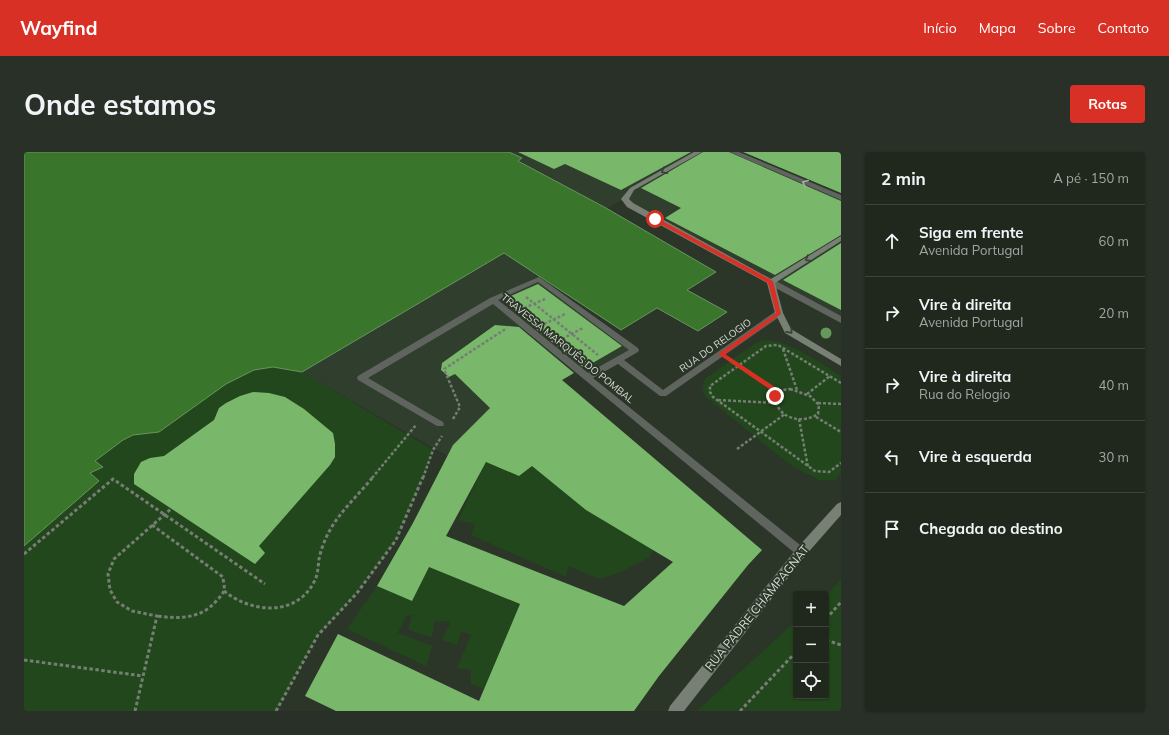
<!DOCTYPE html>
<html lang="pt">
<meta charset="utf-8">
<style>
body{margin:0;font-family:Mulish,sans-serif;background:#283027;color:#f1f3f6}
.controls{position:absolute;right:12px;bottom:12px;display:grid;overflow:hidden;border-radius:4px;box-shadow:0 1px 3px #0004}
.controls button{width:36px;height:36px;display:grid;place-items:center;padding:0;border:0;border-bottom:1px solid #3d443c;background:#20281e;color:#f1f3f6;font:20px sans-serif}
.stop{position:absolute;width:12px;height:12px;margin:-9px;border:3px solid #d93025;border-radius:50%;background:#fff}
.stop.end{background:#d93025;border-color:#fff;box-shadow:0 1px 4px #0008}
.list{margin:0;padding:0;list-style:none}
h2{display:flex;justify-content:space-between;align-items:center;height:52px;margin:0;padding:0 16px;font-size:17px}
h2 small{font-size:13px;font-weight:400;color:#a2a6a4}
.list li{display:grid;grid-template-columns:26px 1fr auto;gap:12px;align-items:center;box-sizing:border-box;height:72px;padding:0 16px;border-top:1px solid #3d443c}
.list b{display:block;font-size:15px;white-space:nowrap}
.list p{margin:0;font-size:13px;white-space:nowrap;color:#a2a6a4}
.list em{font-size:13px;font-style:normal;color:#a2a6a4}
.icon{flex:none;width:22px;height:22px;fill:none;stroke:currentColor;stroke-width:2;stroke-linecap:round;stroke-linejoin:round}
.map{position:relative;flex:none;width:817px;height:559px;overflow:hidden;border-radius:4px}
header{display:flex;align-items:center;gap:24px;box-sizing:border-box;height:56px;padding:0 20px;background:#d93025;color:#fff}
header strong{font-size:19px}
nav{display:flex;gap:22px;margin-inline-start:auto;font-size:14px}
.intro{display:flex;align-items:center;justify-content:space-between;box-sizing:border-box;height:96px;padding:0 24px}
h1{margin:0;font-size:28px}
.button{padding:10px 18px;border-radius:4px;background:#d93025;color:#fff;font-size:14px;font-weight:700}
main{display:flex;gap:24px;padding:0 24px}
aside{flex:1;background:#20281e;border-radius:4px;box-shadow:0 1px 3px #0004}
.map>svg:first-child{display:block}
.built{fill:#303f2d}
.green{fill:#23471c}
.water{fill:#39762b;stroke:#68955e}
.building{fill:#79b86b;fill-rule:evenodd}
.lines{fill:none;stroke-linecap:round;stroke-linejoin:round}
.path-far1{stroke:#757e73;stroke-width:2.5;stroke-dasharray:3 2;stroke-linecap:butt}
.path{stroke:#757e73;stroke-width:3;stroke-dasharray:3.5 2.5;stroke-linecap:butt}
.lane{fill:#5f645e;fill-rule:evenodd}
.street{fill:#5f645e;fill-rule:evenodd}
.secondary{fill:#788076;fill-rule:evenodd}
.tree{fill:#66985b}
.oneway{stroke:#374034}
.oneway2{stroke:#a6ada5}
.route{fill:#d93025}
.labels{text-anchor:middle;stroke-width:4;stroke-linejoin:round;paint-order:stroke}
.street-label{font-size:10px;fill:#d6ddd5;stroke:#2b3528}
.near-street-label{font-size:12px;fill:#d6ddd5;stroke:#2b3528}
</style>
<header>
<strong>Wayfind</strong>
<nav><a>Início</a><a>Mapa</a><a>Sobre</a><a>Contato</a></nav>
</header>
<div class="intro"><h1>Onde estamos</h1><a class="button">Rotas</a></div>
<main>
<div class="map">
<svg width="817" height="559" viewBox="0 0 817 559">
<rect width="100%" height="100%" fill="#2b3528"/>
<!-- built -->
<path class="built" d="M 485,0 L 709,0 L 817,46 L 817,168 L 601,47 L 582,56 L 494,8 L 497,6 Z
M 480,101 L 524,130 L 611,198 L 564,225 L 507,176 L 470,173 L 418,211 L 417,218 L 425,225 L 431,222 L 466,256 L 429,293 L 423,304 L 278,220 Z"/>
<!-- green -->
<path class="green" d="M 740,188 C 768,189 794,210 817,224 L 817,322 L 811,328 L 795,328 L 765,312 L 682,245 C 678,237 677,233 682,226 L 732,191 Z
M 249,215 L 278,220 L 409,298 L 401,322 L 372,388 L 333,441 L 294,483 L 253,559 L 0,559 L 0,394 L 75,330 L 66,321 L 79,315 L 71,309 L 99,288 L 109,283 L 135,280 L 202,232 L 230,218 Z
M 462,310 L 495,324 L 508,314 L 629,397 L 626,405 L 597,420 L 576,427 L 544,414 L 542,425 L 447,383 L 451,372 L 434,368 Z
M 405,415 L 496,452 L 460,537 L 447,532 L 447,518 L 433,516 L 447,483 L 437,480 L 433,493 L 418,488 L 427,469 L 410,470 L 408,485 L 395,482 L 384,477 L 388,463 L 382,464 L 374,481 L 408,494 L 402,514 L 323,477 L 353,434 L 388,449 Z
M 817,428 L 817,559 L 673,559 L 772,469 L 772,544 L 802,544 L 802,442 Z"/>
<!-- water -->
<path class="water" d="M 0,0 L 485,0 L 498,6 L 494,9 L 582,56 L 692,120 L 663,138 L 703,160 L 674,179 L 633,156 L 597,178 L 480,101 L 278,220 L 249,215 L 230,218 L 202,232 L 135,280 L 109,283 L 99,288 L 71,309 L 79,315 L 66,321 L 75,329 L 0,394 Z"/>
<!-- building -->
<path class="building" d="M 494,0 L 667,0 L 597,38 L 541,12 L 530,17 Z
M 679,0 L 705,0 L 817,49 L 817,83 L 751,123 L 641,66 L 657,56 L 617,36 Z
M 719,0 L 817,0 L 817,41 Z
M 817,91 L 817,158 L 759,128 Z
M 514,132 L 598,194 L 560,216 L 512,177 L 517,178 L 480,147 Z
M 471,173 L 495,175 L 550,221 L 538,228 L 738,398 L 724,413 L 635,524 L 610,559 L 312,559 L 281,544 L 314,482 L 455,549 L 496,452 L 405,415 L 388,449 L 353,434 L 389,371 L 429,293 L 466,256 L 431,222 L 425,225 L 417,218 L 418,211 ZM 462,310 L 495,324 L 508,314 L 562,358 L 649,410 L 600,454 L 422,384 Z
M 229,240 L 245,241 L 261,245 L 280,257 L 309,281 L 311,292 L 311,305 L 306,313 L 235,394 L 241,401 L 231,412 L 110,332 L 110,322 L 117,310 L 126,306 L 140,304 L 190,268 L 195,256 L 202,251 L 216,244 Z"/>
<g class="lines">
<!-- path-far1 -->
<path class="path-far1" d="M 502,145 L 574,203
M 500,156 L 521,147
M 520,172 L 541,162
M 538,187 L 559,176
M 759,197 L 773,238
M 708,210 L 755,241
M 817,231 L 754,193 L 742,194 L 686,234 L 686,240 L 689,245 L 791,319 L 805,320 L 817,311
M 766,237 L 786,244 L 795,253 L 794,262 C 777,273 752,266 751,244 L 759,238 Z
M 783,242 L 806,224
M 694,248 L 752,251
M 794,251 L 817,252
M 792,265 L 817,280
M 429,267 L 436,255 L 420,217 L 483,176
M 775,267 L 784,315
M 713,297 L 761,262
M 348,326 L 392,273
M 399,326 L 409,298 L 418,284"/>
<!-- path -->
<path class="path" d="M 128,373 L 199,425 C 199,429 201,434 200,438 C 199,442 196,445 193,448 C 178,467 155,467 133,464
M 0,402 L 89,327 L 241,432
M 200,439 C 227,461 272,465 290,430 C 294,423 294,415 295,407 C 297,397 301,387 306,378 C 315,361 336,341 349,325
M 802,467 L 817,450
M 802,488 L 817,493
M 0,508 L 119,524
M 111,559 L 133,464 L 108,459 L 93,450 L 86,438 L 84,422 L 90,407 L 148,356
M 252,559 L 294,483 L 333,441 L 372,388 L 399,325
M 716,559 L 772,500"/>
<!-- lane -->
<path class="lane" d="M 515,125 L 614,196 L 615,198 L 614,200 L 600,208 L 639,238 L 752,159 L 758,159 L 758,163 L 642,244 L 636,244 L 594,212 L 569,226 L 781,397 L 782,400 L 781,403 L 777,404 L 773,403 L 469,152 L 344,226 L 419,270 L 420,272 L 419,274 L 413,274 L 334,228 L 333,226 L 334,224 L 466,146 ZM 514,130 L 605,198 L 564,221 L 474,148 Z"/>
<!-- street -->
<path class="street" d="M 706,0 L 715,0 L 817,43 L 817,48 Z
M 744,128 L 750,128 L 817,164 L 817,171 L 744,132 Z"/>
<!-- secondary -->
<path class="secondary" d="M 670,0 L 678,0 L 610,38 L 605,47 L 609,51 L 747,127 L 817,84 L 817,89 L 751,131 L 759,161 L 767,177 L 817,207 L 817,214 L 761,181 L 751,161 L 743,131 L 603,55 L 597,47 L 606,36 Z
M 817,350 L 817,363 L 781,404 L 660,559 L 644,559 L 646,554 L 773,396 L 813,352 Z"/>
</g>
<!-- trees -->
<circle class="tree" cx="802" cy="181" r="5.5"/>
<!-- one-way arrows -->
<defs><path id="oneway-chevron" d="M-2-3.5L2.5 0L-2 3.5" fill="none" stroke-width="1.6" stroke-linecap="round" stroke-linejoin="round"/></defs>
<g class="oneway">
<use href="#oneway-chevron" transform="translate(640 19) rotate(151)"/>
<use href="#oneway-chevron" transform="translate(784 107) rotate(148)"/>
<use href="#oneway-chevron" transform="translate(766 179) rotate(48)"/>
</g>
<use class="oneway2" href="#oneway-chevron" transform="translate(781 31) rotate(-157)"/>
<!-- route -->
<path class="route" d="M 631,65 L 749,129 L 757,162 L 701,202 L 757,239 L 758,241 L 754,246 L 749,246 L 751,241 L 694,202 L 752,161 L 744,131 L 629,68 Z"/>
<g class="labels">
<!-- street labels -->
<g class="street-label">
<text transform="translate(691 193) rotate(-35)" y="4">RUA DO RELOGIO</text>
<text transform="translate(544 196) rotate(39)" y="4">TRAVESSA MARQUÊS DO POMBAL</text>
</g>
<!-- near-street labels -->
<g class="near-street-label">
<text transform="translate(733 456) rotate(-51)" y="4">RUA PADRE CHAMPAGNAT</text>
</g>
</g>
</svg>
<div class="controls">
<button>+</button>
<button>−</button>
<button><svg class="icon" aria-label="locate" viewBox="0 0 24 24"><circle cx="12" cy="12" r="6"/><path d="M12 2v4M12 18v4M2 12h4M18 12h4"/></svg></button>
</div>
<div class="stop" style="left:631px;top:67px"></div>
<div class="stop end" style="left:751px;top:244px"></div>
</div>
<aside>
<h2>2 min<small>A pé · 150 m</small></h2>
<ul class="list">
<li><svg class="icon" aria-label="ahead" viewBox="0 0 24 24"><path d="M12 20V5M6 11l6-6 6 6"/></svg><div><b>Siga em frente</b><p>Avenida Portugal</p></div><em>60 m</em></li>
<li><svg class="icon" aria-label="right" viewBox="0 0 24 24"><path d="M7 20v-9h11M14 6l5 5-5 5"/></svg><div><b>Vire à direita</b><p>Avenida Portugal</p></div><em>20 m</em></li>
<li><svg class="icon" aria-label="right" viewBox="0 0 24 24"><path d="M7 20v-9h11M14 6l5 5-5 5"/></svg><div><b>Vire à direita</b><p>Rua do Relogio</p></div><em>40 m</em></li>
<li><svg class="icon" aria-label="left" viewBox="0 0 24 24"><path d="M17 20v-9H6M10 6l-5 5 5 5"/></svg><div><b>Vire à esquerda</b></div><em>30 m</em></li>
<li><svg class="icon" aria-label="arrive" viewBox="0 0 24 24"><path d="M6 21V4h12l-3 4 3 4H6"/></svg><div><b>Chegada ao destino</b></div></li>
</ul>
</aside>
</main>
